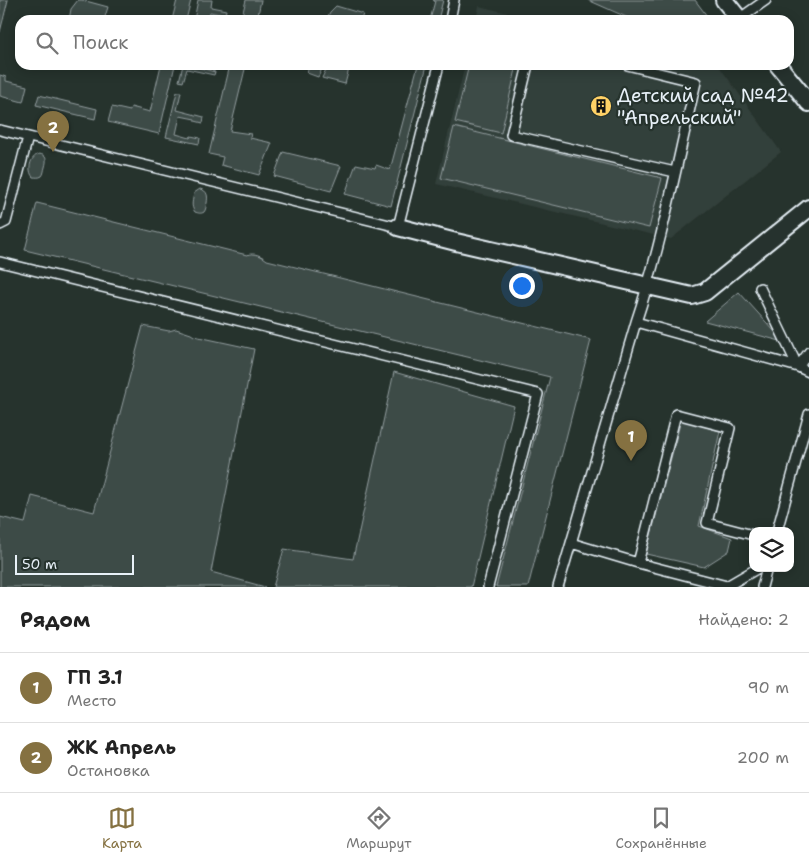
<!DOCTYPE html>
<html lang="ru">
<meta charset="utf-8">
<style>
body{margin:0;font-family:"Shantell Sans",sans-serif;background:#f2f2f2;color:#222}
.controls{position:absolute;right:15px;bottom:15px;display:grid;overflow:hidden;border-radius:10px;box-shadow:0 2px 12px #0003}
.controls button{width:45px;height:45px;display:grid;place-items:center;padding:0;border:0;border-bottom:1px solid #e0e0e0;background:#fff;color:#222;font:25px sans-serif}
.scale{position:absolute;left:15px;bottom:12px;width:119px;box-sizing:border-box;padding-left:5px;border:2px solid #e8f1f8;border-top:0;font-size:14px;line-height:18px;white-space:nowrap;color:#e8f1f8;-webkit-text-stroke:4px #26332d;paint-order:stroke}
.you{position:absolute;left:521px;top:285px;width:18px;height:18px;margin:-12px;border:4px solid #fff;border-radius:50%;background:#1a73e8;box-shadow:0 0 0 8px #1a73e833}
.badge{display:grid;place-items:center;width:32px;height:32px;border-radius:50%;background:#857141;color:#fff;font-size:16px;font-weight:700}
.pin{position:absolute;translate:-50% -41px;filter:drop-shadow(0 1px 2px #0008)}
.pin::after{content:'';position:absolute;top:26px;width:18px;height:15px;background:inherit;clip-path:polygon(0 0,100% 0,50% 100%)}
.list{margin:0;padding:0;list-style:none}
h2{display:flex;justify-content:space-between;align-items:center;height:65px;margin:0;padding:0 20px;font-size:21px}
h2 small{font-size:16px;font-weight:400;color:#767676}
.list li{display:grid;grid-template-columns:32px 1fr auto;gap:15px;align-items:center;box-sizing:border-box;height:70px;padding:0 20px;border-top:1px solid #e0e0e0}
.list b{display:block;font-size:19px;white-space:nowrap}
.list p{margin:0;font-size:16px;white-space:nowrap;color:#767676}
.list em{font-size:16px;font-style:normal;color:#767676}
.icon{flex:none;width:28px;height:28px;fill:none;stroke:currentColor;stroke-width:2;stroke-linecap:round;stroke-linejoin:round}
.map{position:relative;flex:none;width:809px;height:587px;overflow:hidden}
.search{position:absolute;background:#fff;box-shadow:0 2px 12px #0003;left:15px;right:15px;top:15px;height:55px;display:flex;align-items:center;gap:12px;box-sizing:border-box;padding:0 18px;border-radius:15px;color:#767676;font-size:19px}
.sheet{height:205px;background:#fff}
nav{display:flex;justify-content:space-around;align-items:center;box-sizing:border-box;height:70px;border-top:1px solid #e0e0e0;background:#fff;font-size:14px;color:#767676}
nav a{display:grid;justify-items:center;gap:2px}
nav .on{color:#857141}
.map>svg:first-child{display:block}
.built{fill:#333f3a}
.green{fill:#3e4b47;stroke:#939ea0}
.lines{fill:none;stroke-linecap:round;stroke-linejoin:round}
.lane-casing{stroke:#e8f1f8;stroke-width:12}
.street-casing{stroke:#e8f1f8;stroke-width:20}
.lane{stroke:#26332d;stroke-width:9}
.street{stroke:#26332d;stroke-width:16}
.labels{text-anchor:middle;stroke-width:4.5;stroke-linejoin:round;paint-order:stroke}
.poi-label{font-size:19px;fill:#e8f1f8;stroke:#26332d;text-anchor:start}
</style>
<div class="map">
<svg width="809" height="587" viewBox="0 0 809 587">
<rect width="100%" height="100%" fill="#26332d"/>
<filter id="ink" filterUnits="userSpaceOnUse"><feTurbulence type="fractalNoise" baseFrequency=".02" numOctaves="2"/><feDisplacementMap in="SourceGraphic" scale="10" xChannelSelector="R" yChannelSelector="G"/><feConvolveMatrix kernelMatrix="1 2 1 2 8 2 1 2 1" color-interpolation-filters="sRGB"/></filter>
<g filter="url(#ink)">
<!-- built -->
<path class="built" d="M 479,6 L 537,20 L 476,20 Z
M 465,65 L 719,66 L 781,152 L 671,239 L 436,184 Z"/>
<!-- green -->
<path class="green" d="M 0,0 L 8,0 L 0,32 Z
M 78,0 L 82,0 L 108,7 L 104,20 L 69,20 L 71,9 Z
M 177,0 L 191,0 L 186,20 L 172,20 Z
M 198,0 L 212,0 L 211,7 L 226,10 L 225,15 L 210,12 L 207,20 L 194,20 Z
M 246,0 L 261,0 L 257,20 L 241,20 Z
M 433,0 L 443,0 L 438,20 L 430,20 L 435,1 Z
M 588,0 L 695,0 L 710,20 L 697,20 L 687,17 L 684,20 L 633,20 Z
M 336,6 L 363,14 L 361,20 L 326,20 L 330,12 Z
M 161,65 L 175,65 L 159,134 L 108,122 L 112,107 L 130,111 L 131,107 L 150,112 Z
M 183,65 L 197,65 L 197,67 L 215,72 L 214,75 L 187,69 L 183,82 L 179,81 Z
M 230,65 L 246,65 L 230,131 L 251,134 L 250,138 L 272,143 L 259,175 L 221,165 L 223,157 L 209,154 Z
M 309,65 L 324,65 L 318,77 L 307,73 Z
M 328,65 L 350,65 L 345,84 L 322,78 Z
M 418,65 L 427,65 L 391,206 L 345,194 L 356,164 L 375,168 L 376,165 L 390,170 Z
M 469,65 L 517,65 L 501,133 L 455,122 Z
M 0,75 L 6,77 L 6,81 L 27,86 L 23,102 L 0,96 Z
M 177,92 L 181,92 L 177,110 L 204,117 L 203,123 L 195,121 L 195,119 L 180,116 L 176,134 L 190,138 L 191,136 L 200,138 L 199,144 L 166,137 Z
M 39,95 L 97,109 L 95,119 L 36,105 Z
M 454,127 L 662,178 L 649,228 L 441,178 Z
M 283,152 L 341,166 L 331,191 L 274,176 Z
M 39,154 C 47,155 47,160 45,167 C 44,170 44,174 42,176 C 39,178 36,177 33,177 C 27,170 30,157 39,154 Z
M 200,189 C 208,191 208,196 207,203 C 206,205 206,210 204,212 C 201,214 198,213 195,212 C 190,206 193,200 194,193 Z
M 37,203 L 247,255 C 254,252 262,256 267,260 L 591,340 L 528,587 L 496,587 L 550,377 L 25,250 Z
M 739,292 L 784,342 L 705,321 Z
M 143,326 L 169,331 L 176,329 L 191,334 L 194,336 L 254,349 L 211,572 L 265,587 L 0,587 L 0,517 L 25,523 L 32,496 L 94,512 Z
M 394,372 L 514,406 L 471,587 L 273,587 L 284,549 L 353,559 Z
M 681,420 L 720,431 L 699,526 L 732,538 L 729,551 L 704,567 L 646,554 Z"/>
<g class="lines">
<!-- lane casing -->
<g class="lane-casing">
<path id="lane" d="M 739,19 L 766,0
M 450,20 L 454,0
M 528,65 L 511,135 L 675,172
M 627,65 L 696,82 C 677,162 662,244 636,322 L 571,543 L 638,563 L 676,414 L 730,428 L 707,523 L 753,535
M 0,130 L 398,227 L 439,65
M 0,225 L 6,222 L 28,137
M 0,262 L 538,394 L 488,587
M 760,288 L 798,367 L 809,352
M 636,322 L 798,367 L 809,372
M 777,531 L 809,414
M 638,563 L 727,586 L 758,568
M 558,587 L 571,543
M 762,587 L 767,568"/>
</g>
<!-- street casing -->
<g class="street-casing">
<path id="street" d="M 724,0 L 740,20
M 778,65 L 809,103
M 398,227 L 456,242 L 692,296 L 705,292 L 809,208"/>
</g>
<!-- lane -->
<use href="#lane" class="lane"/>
<!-- street -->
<use href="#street" class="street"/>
</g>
</g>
<!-- icons -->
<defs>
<g id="building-disc" transform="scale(1.125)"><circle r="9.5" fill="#ffd166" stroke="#26332d"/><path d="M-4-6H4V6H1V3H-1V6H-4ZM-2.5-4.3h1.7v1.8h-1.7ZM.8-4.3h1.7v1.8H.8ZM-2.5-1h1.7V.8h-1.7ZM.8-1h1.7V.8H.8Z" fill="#111"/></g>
</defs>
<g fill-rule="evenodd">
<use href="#building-disc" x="601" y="106"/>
</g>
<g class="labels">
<!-- poi labels -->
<g class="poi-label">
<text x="617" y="102">Детский сад №42<tspan x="617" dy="22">"Апрельский"</tspan></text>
</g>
</g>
</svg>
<div class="controls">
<button><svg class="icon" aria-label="layers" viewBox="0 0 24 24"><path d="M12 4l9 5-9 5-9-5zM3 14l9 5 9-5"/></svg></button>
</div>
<div class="scale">50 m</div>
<div class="you"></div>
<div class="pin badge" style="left:631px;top:461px">1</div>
<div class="pin badge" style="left:53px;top:152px">2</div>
<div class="search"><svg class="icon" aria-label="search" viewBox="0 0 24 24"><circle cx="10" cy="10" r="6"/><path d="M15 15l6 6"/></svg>Поиск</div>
</div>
<section class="sheet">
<h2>Рядом<small>Найдено: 2</small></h2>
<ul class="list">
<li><span class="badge">1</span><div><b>ГП 3.1</b><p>Место</p></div><em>90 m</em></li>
<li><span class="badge">2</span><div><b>ЖК Апрель</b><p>Остановка</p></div><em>200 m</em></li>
</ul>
</section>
<nav>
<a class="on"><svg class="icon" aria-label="map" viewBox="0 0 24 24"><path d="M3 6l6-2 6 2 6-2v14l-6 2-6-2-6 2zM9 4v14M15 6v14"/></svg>Карта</a>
<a><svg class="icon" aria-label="directions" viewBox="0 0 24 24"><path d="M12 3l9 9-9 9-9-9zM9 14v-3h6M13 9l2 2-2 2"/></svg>Маршрут</a>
<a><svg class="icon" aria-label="saved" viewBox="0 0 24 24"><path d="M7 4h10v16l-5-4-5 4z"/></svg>Сохранённые</a>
</nav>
